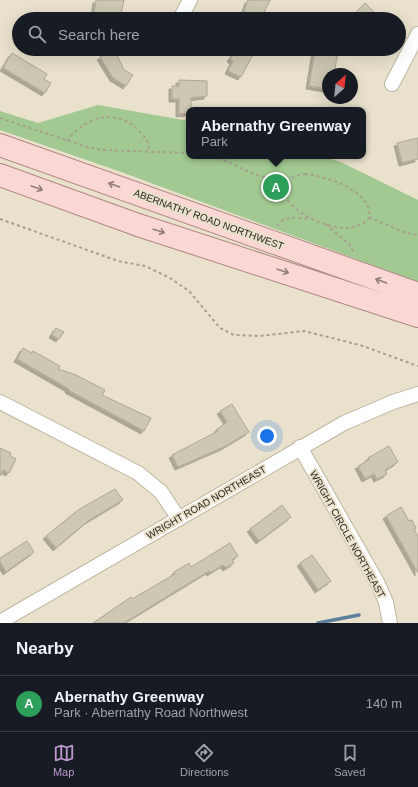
<!DOCTYPE html>
<meta charset="utf-8">
<style>
body{margin:0;font-family:Arial,sans-serif;background:#242831;color:#f1f3f6}
.compass{position:absolute;left:322px;top:68px;width:36px;height:36px;border-radius:50%;background:#171b24;box-shadow:0 4px 16px #0002;rotate:27deg}
.you{position:absolute;left:267px;top:436px;width:14px;height:14px;margin:-10px;border:3px solid #fff;border-radius:50%;background:#1a73e8;box-shadow:0 0 0 6px #1a73e833}
.badge{display:grid;place-items:center;width:26px;height:26px;border-radius:50%;background:#bb99ce;color:#fff;font-size:13px;font-weight:700}
.pin{position:absolute;translate:-50% -50%;border:2px solid #fff;box-shadow:0 1px 4px #0006}
.popup{position:absolute;left:186px;top:107px;width:180px;height:52px;box-sizing:border-box;display:grid;place-content:center;border-radius:8px;background:#171b24;filter:drop-shadow(0 1px 3px #0005);font-size:13px;white-space:nowrap;color:#9ea1a6}
.popup b{font-size:15px;color:#f1f3f6}
.popup::after{content:'';position:absolute;left:50%;top:100%;margin-left:-8px;border:8px solid transparent;border-top-color:#171b24}
.list{margin:0;padding:0;list-style:none}
h2{display:flex;justify-content:space-between;align-items:center;height:52px;margin:0;padding:0 16px;font-size:17px}
h2 small{font-size:13px;font-weight:400;color:#9ea1a6}
.list li{display:grid;grid-template-columns:26px 1fr auto;gap:12px;align-items:center;box-sizing:border-box;height:56px;padding:0 16px;border-top:1px solid #363941}
.list b{display:block;font-size:15px;white-space:nowrap}
.list p{margin:0;font-size:13px;white-space:nowrap;color:#9ea1a6}
.list em{font-size:13px;font-style:normal;color:#9ea1a6}
.icon{flex:none;width:22px;height:22px;fill:none;stroke:currentColor;stroke-width:2;stroke-linecap:round;stroke-linejoin:round}
.map{position:relative;flex:none;width:418px;height:623px;overflow:hidden}
.search{position:absolute;background:#171b24;box-shadow:0 4px 16px #0002;left:12px;right:12px;top:12px;height:44px;display:flex;align-items:center;gap:10px;box-sizing:border-box;padding:0 14px;border-radius:22px;color:#9ea1a6;font-size:15px}
.sheet{height:108px;background:#171b24}
nav{display:flex;justify-content:space-around;align-items:center;box-sizing:border-box;height:56px;border-top:1px solid #363941;background:#171b24;font-size:11px;color:#9ea1a6}
nav a{display:grid;justify-items:center;gap:2px}
nav .on{color:#bb99ce}
.map>svg:first-child{display:block}
.green{fill:#a2c991}
.lines{fill:none;stroke-linecap:round;stroke-linejoin:round}
.stream{stroke:#5f7fa0;stroke-width:3.5}
.building{fill:#cec7b2;stroke:#aea692;filter:url(#shadow)}
.minor-casing{stroke:#bdb6a1;stroke-width:16}
.primary-casing{stroke:#af8782;stroke-width:24}
.path{stroke:#a6a08f;stroke-width:2;stroke-dasharray:3 3;stroke-linecap:butt}
.minor{stroke:#fff;stroke-width:14}
.primary{stroke:#fad6d4;stroke-width:22}
.oneway{stroke:#927e7a}
.labels{text-anchor:middle;stroke-width:4;stroke-linejoin:round;paint-order:stroke}
.street-label{font-size:10px;fill:#2a271f;stroke:#e9e1cc}
</style>
<div class="map">
<svg width="418" height="623" viewBox="0 0 418 623">
<defs>
<filter id="shadow"><feDropShadow dx="-3" dy="3" stdDeviation="0" flood-color="#0004"/></filter>
</defs>
<rect width="100%" height="100%" fill="#e9e1cc"/>
<!-- green -->
<path class="green" d="M 98,105 L 189,121 L 189,156 L 323,156 L 343,163 L 418,200 L 418,282 L 124,173 L 0,130 L 0,111 L 38,123 Z"/>
<g class="lines">
<!-- stream -->
<path class="stream" d="M 318,623 L 359,615"/>
</g>
<!-- building -->
<path class="building" d="M 96,0 L 124,0 L 120,19 L 99,19 L 100,14 L 94,13 Z
M 248,0 L 270,0 L 261,19 L 247,19 L 242,17 Z
M 365,3 L 381,19 L 349,19 Z
M 114,49 L 124,70 L 133,75 L 126,86 L 113,78 L 100,57 Z
M 236,49 L 256,49 L 241,77 L 228,71 L 233,61 L 230,59 Z
M 315,49 L 338,52 L 334,74 L 328,74 L 327,89 L 309,86 Z
M 12,53 L 47,74 L 44,79 L 51,83 L 45,93 L 3,68 Z
M 179,80 L 207,81 L 207,96 L 191,98 L 191,110 L 189,110 L 189,113 L 179,114 L 179,99 L 172,99 L 172,86 L 179,86 Z
M 418,138 L 418,159 L 402,163 L 397,143 Z
M 56,328 L 64,332 L 59,339 L 52,335 Z
M 23,348 L 32,353 L 33,351 L 60,366 L 58,369 L 76,375 L 105,390 L 102,395 L 151,418 L 144,431 L 68,390 L 69,389 L 17,359 Z
M 232,404 L 249,432 L 224,447 L 178,467 L 172,455 L 218,431 L 217,429 L 227,422 L 220,411 Z
M 389,446 L 398,462 L 385,470 L 387,474 L 377,479 L 374,474 L 365,479 L 358,466 L 369,460 L 368,458 Z
M 0,448 L 11,453 L 10,456 L 16,459 L 9,473 L 3,470 L 0,476 Z
M 115,489 L 123,500 L 88,521 L 56,548 L 46,536 L 78,510 Z
M 282,505 L 291,517 L 259,541 L 250,529 Z
M 401,507 L 409,521 L 412,520 L 416,528 L 414,529 L 418,537 L 418,573 L 386,516 Z
M 27,541 L 34,552 L 6,572 L 0,562 L 0,558 Z
M 230,543 L 238,556 L 232,560 L 234,563 L 226,568 L 223,565 L 210,573 L 209,571 L 124,623 L 93,623 L 131,597 L 132,599 L 175,574 L 174,572 L 189,563 L 191,567 Z
M 312,555 L 331,581 L 318,590 L 300,563 Z"/>
<g class="lines">
<!-- minor casing -->
<g class="minor-casing">
<path id="minor" d="M 180,19 L 190,0
M 392,84 L 418,34
M 0,402 L 138,473 L 161,492 L 179,519
M 300,447 L 377,582 L 386,602 L 390,623
M 0,622 L 344,423 L 393,402 L 418,394"/>
</g>
<!-- primary casing -->
<g class="primary-casing">
<path id="primary" d="M 0,145 L 418,294
M 0,175 L 138,225 L 418,316"/>
</g>
<!-- path -->
<path class="path" d="M 0,118 L 84,146 L 102,150 L 189,153
M 67,141 C 84,118 114,107 137,129 C 144,136 149,141 149,150
M 206,156 L 223,160 L 256,175 L 286,183
M 305,174 C 325,176 374,191 369,218 C 341,253 239,184 305,174 Z
M 369,217 L 403,232 L 418,235
M 0,219 L 118,261 L 145,266 L 170,278 L 189,291 L 220,328 L 234,335 L 260,336 L 304,331 L 360,345 L 418,366
M 326,224 L 351,246 L 354,254
M 277,226 C 284,215 297,218 309,219"/>
<!-- minor -->
<use href="#minor" class="minor"/>
<!-- primary -->
<use href="#primary" class="primary"/>
</g>
<!-- one-way arrows -->
<defs><path id="oneway-shaft" d="M-6 0H5M1.5-3L5.5 0L1.5 3" fill="none" stroke-width="1.6" stroke-linecap="round" stroke-linejoin="round"/></defs>
<g class="oneway">
<use href="#oneway-shaft" transform="translate(114 185) rotate(-160)"/>
<use href="#oneway-shaft" transform="translate(37 188) rotate(20)"/>
<use href="#oneway-shaft" transform="translate(159 231) rotate(18)"/>
<use href="#oneway-shaft" transform="translate(283 271) rotate(18)"/>
<use href="#oneway-shaft" transform="translate(381 281) rotate(-160)"/>
</g>
<g class="labels">
<!-- street labels -->
<g class="street-label">
<text transform="translate(209 219) rotate(20)" y="4">ABERNATHY ROAD NORTHWEST</text>
<text transform="translate(206 502) rotate(-30)" y="4">WRIGHT ROAD NORTHEAST</text>
<text transform="translate(348 534) rotate(61)" y="4">WRIGHT CIRCLE NORTHEAST</text>
</g>
</g>
</svg>
<svg class="compass" viewBox="-18 -18 36 36"><path d="M0-13l5 13h-10z" fill="#e53935"/><path d="M0 13l5-13h-10z" fill="#9ea1a6"/></svg>
<div class="you"></div>
<div class="pin badge" style="left:276px;top:187px;background:#2e9e5b">A</div>
<div class="popup"><b>Abernathy Greenway</b>Park</div>
<div class="search"><svg class="icon" aria-label="search" viewBox="0 0 24 24"><circle cx="10" cy="10" r="6"/><path d="M15 15l6 6"/></svg>Search here</div>
</div>
<section class="sheet">
<h2>Nearby<small></small></h2>
<ul class="list">
<li><span class="badge" style="background:#2e9e5b">A</span><div><b>Abernathy Greenway</b><p>Park · Abernathy Road Northwest</p></div><em>140 m</em></li>
</ul>
</section>
<nav>
<a class="on"><svg class="icon" aria-label="map" viewBox="0 0 24 24"><path d="M3 6l6-2 6 2 6-2v14l-6 2-6-2-6 2zM9 4v14M15 6v14"/></svg>Map</a>
<a><svg class="icon" aria-label="directions" viewBox="0 0 24 24"><path d="M12 3l9 9-9 9-9-9zM9 14v-3h6M13 9l2 2-2 2"/></svg>Directions</a>
<a><svg class="icon" aria-label="saved" viewBox="0 0 24 24"><path d="M7 4h10v16l-5-4-5 4z"/></svg>Saved</a>
</nav>
